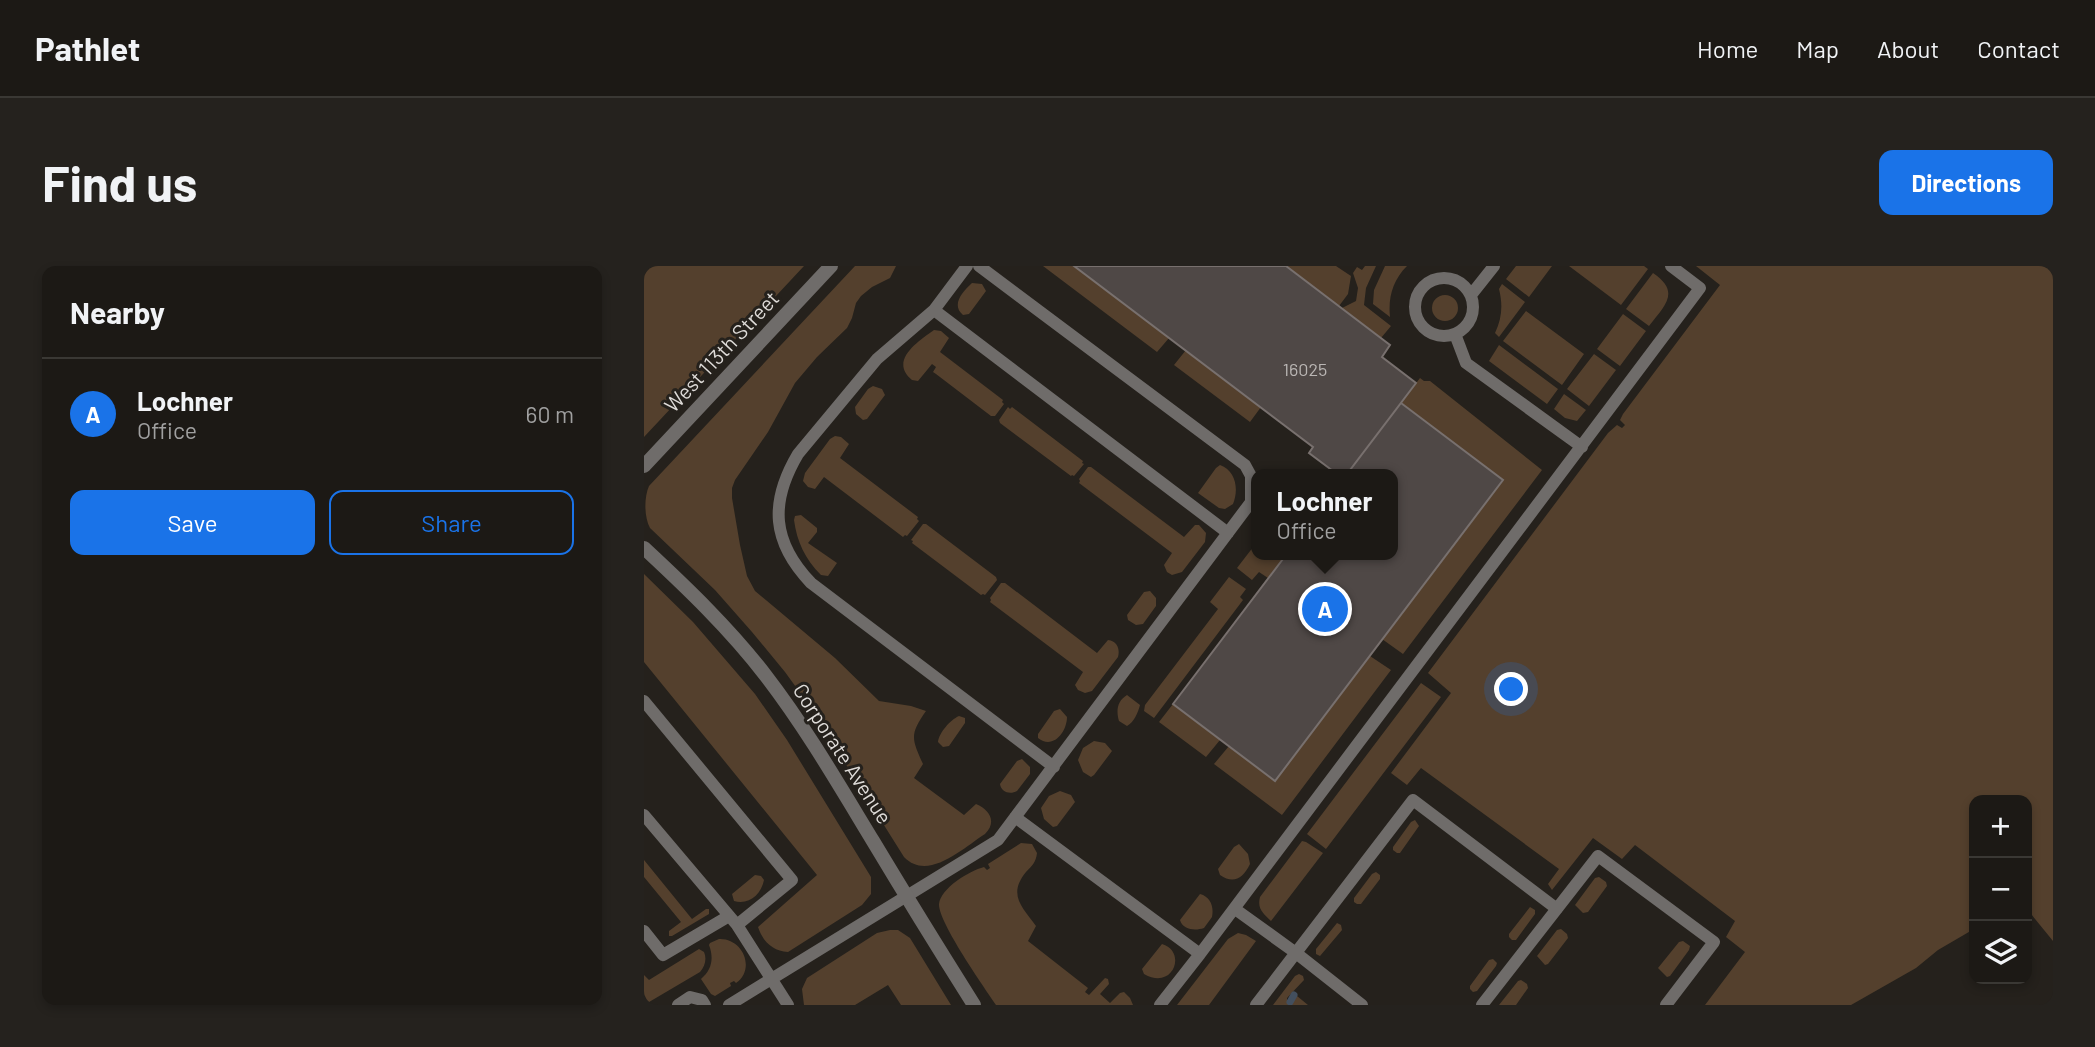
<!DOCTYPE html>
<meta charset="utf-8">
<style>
body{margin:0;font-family:Barlow,sans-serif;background:#25221e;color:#f1f3f6}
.controls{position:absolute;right:21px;bottom:21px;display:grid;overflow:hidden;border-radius:14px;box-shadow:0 4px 10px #0003}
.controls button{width:63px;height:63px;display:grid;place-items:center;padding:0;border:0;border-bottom:2px solid #3a3834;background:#1c1915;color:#f1f3f6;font:35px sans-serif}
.you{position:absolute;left:868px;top:424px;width:24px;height:24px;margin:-18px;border:5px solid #fff;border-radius:50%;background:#1a73e8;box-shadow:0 0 0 10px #1a73e833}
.badge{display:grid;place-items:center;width:46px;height:46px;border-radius:50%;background:#1a73e8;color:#fff;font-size:23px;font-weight:700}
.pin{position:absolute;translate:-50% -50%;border:4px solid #fff;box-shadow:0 2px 7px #0006}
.popup{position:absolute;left:607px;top:203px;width:147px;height:91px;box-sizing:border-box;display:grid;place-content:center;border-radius:14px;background:#1c1915;filter:drop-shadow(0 2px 5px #0005);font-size:23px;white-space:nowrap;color:#a0a0a0}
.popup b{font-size:26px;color:#f1f3f6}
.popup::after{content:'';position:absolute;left:50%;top:100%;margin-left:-14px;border:14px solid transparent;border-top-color:#1c1915}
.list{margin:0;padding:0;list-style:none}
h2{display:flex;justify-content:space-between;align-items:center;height:91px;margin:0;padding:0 28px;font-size:30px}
h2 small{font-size:23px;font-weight:400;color:#a0a0a0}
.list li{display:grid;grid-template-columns:46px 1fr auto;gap:21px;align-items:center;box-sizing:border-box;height:112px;padding:0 28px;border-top:2px solid #3a3834}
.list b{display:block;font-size:26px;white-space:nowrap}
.list p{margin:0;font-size:23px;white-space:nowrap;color:#a0a0a0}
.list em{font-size:23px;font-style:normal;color:#a0a0a0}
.actions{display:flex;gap:14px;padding:21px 28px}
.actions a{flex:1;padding:16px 0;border:2px solid #1a73e8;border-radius:14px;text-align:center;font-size:24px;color:#1a73e8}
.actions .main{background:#1a73e8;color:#fff}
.icon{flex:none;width:38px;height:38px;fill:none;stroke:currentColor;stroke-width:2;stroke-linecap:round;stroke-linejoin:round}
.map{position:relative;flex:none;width:1409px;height:739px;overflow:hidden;border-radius:14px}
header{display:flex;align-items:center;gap:42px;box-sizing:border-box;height:98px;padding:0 35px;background:#1c1915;border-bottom:2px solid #3a3834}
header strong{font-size:33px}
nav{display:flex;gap:38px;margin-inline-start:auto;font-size:24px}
.intro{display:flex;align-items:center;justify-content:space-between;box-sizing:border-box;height:168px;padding:0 42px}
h1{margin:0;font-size:49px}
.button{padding:18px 32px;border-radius:14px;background:#1a73e8;color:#fff;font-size:24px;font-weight:700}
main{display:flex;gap:42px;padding:0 42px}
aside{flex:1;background:#1c1915;border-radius:14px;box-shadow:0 4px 10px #0003}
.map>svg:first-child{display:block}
.green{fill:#54402d}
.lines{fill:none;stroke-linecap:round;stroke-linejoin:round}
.stream{stroke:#434f5e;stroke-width:7}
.building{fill:#4f4846;stroke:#78706e;stroke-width:2}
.service{stroke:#6f6c6a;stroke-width:12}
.minor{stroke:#6f6c6a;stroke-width:14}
.labels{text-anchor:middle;stroke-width:6;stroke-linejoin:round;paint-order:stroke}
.number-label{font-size:18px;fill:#bab6b4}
.street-label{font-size:21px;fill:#dedbd8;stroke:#25211c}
</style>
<header>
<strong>Pathlet</strong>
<nav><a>Home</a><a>Map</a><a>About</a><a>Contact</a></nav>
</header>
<div class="intro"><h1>Find us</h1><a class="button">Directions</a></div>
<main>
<aside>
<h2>Nearby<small></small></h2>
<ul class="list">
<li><span class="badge">A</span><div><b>Lochner</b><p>Office</p></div><em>60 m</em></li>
</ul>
<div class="actions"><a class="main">Save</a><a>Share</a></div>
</aside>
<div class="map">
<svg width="1409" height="739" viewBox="0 0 1409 739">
<rect width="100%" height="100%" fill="#25211c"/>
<!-- green -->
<path class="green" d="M 0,0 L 160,0 L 0,171 Z
M 211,0 L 252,0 L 246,12 L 228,21 L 217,30 L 212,37 L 208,52 L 203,62 L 173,91 L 151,117 L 124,166 L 91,214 L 88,222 L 88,232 L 96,279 L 103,310 L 111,325 L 191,392 L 235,435 L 267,440 L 282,445 C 265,469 268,473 279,498 L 270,512 L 320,549 L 332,538 C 346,544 353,556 341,568 C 319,582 284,616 260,591 L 162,435 L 141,406 L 108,366 L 71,324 L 6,262 C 0,251 0,231 5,220 Z
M 399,0 L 430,0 L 525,72 L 513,86 Z
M 642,0 L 692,0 L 707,10 L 704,28 L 695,40 Z
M 721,0 L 732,0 L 722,22 L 720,39 L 747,60 L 737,72 L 698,42 L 712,35 L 714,22 L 709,7 L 713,1 L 718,4 Z
M 741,0 L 763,0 C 749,14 744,31 746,51 L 729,38 L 730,24 Z
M 872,0 L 908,0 L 885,31 L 862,13 Z
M 925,0 L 1000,0 L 1004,3 L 977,39 Z
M 1052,0 L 1409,0 L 1409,675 L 1383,643 L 1383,534 L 1330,534 L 1330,663 L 1294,684 L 1272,702 L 1207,739 L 1061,739 L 1101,686 L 1082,671 L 1091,655 L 991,579 L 978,593 L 949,572 L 908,624 L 904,618 L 915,603 L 777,502 L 763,519 L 747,507 L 807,427 L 784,407 L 964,167 L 973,159 L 978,162 L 981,159 L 976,154 L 979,148 L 1076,19 Z
M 1009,7 C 1037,26 1021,39 1005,60 L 982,43 Z
M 328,17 L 338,18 L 342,25 L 325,48 L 319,49 C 307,39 318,26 328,17 Z
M 858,18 L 881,36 L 855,71 L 851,67 C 858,52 859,39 855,23 Z
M788 42a13 13 0 1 1 26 0a13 13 0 1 1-26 0Z
M 882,45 L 940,88 L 918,119 L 859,75 Z
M 979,48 L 1002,65 L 976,100 L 953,83 Z
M 290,64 L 297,65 L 305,72 L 296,86 L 359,134 L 358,136 L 360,138 L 351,150 L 347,150 L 292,108 L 289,106 L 292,101 L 288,98 L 274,115 L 268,114 C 245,95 273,76 290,64 Z
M 855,79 L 914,123 L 903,138 L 845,95 Z
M 542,84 L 617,141 L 606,156 L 530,99 Z
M 950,88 L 972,104 L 945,140 L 923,123 Z
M 776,112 L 780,115 L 786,115 L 898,204 L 759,388 L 738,373 L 859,214 L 757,137 Z
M 229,120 L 238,123 L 241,129 L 223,153 L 219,154 L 212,148 L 211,141 L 224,123 Z
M 920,128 L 942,144 L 933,155 L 921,152 L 910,143 Z
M 364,141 L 366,143 L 368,141 L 439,195 L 438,197 L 440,198 L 430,210 L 428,209 L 427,210 L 356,157 L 355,154 Z
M 191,170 L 197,171 L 205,178 L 196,192 L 274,251 L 273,253 L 275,255 L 263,270 L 261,269 L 259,271 L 180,211 L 171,223 L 164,221 L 159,215 L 161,207 L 186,173 Z
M 576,199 C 592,205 595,223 589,238 L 581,243 L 575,242 L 554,227 L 572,202 Z
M 444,201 L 447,201 L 540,271 L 551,259 L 555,259 L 562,267 L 561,276 L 538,306 L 528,309 L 523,306 L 520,299 L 528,287 L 435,217 L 436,215 L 435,213 Z
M 157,249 L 173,262 L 173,266 L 164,277 L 193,297 L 184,310 L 177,309 C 161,293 153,276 150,254 L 151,250 Z
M 279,258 L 282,258 L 352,311 L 353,314 L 341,329 L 339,328 L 337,329 L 268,277 L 269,275 L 267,274 Z
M 613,276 L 613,289 L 642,289 L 624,312 L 615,306 L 608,314 L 593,302 Z
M 0,308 L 49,356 L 111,428 L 143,474 L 227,611 L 227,628 L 218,639 L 144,686 C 129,685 119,676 114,661 L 173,609 L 0,396 Z
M 585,311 L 602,323 L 596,331 L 599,334 L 510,452 L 500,445 L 501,439 L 574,343 L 566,336 Z
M 357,317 L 361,317 L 453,387 L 464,374 C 474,375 476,384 474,391 L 448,425 L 441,427 L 434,424 L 431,419 L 439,406 L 346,336 L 347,334 L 346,332 Z
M 506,325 L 512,332 L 512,340 L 499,358 L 492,359 L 484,354 L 483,349 L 500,326 Z
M 726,390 L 747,404 L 638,549 L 570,498 L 585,480 L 631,515 Z
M 777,417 L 797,431 L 682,583 L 663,568 Z
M 483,429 L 496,439 C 494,447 490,456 483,460 L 475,455 C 472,445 473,435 483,429 Z
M 529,438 L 576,474 L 562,491 L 515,456 Z
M 416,443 L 423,451 C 423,466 409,484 394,472 L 394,468 L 410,445 Z
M 315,450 L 321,452 L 321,457 L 305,480 L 299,481 L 294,476 C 295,467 306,454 315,450 Z
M 450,475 L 461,477 L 468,485 L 450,509 L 447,511 L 439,506 L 434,494 L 439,482 Z
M 378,493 L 386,501 L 386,508 L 373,525 C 366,529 357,526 356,518 L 373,495 Z
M 416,525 L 427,529 L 431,536 L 413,560 L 409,561 L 400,553 L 397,542 L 405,530 Z
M 771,554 L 775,560 L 756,587 L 753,587 L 749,584 L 749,581 L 767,556 Z
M 658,575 L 662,576 L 679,587 L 627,655 C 619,647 613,643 616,631 Z
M 377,577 L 388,578 L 393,587 C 392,596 388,600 382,606 C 363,629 379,642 392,660 L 384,675 L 444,722 L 441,726 L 445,729 L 461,712 L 464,713 L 465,718 L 456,728 L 466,737 L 476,727 L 480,726 L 486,732 L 489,739 L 352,739 C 340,721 294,656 295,638 C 297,622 325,605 340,601 L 343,604 L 346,602 L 344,598 Z
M 595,578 L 604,588 L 606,598 C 599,613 589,618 576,609 L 574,603 L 590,581 Z
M 0,594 L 48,653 L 62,643 L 65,643 L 65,648 L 28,670 L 25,670 L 25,665 L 37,656 L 0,611 Z
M 732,606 L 736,609 L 736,613 L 717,638 L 713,638 L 710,636 L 710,632 L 728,608 Z
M 111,609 L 117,610 L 120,614 C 117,629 105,639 90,635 L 88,628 Z
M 955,611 L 962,616 L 963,620 L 944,646 L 939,647 L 931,639 L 951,612 Z
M 556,628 C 567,631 570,641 568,651 L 560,662 C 551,665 539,664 536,654 Z
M 886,641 L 891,644 L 891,648 L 872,674 L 868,674 L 865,671 L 865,668 Z
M 693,657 L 697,659 L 698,664 L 676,690 L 672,688 L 672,683 Z
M 917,663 L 923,668 L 924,672 L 904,698 L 901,699 L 893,690 L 913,664 Z
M 246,664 L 254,664 L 266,672 L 307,739 L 257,739 L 244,719 L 211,739 L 160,739 L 158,723 L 163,712 L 233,667 Z
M 594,667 L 602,669 L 612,675 L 565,739 L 533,739 L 584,673 Z
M 75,673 C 99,672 112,703 92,717 L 90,715 L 86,717 L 87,720 L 71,730 L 67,728 L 57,713 C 68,704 70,692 65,679 L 66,677 Z
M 1039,675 L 1046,680 L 1045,684 L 1026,710 L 1023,711 L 1014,702 L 1035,676 Z
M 518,678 C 543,685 530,725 500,708 L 498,703 Z
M 55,683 L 60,686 C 63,693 61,700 56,706 L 0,739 L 0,709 L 5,714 Z
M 849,693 L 853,697 L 852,700 L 833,725 L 829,726 L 826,723 L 826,720 L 845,694 Z
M 655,708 L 659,710 L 660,714 L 643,732 L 643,736 L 648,736 L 653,730 L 664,739 L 629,739 L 651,710 Z
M 877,714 L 883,718 L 884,722 L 872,739 L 855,739 L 874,715 Z"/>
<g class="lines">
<!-- stream -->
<path class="stream" d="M 646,736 L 650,729"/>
</g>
<!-- building -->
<path class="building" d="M 430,0 L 642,0 L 746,79 L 738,91 L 772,117 L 703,208 L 693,208 L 665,187 L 669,181 Z
M 757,137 L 859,214 L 631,515 L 529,438 L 642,289 L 749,289 L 749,208 L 703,208 Z"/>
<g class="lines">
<!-- service -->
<path class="service" d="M 323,0 L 290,44 L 233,93 L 154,188 C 125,237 128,276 167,317 L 410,501
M771 41a29 29 0 1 1 58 0a29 29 0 1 1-58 0Z
M 827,29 L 850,0
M 290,44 L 584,267
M 811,68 L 822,97 L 938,181
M 0,435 L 148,614 L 93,659
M 0,549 L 93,659 L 144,739
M 371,551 L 556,688 L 516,739
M 591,643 L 652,687 L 718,739
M 0,665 L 19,689 L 85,650
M 556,688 L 1056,22 L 1027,0
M 34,739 L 46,731 L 58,734 L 61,739
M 85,739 L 354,574 L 607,236 L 607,210 L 601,199 L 335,0
M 612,739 L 769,534 L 913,643
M 838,739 L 954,590 L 1070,676 L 1022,739"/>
<!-- minor -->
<path class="minor" d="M 0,200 L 187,0
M 0,282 C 43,322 86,363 122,410 C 162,462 195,519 229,575 C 262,630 296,685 330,739"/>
</g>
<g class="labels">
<!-- number labels -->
<g class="number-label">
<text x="661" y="110">16025</text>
</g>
<!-- street labels -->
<g class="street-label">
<text transform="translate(78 86) rotate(-47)" y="7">West 113th Street</text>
<text transform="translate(198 488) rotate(57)" y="7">Corporate Avenue</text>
</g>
</g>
</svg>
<div class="controls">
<button>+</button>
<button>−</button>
<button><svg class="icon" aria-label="layers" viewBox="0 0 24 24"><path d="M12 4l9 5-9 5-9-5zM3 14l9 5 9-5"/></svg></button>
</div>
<div class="you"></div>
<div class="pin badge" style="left:681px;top:343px">A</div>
<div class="popup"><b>Lochner</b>Office</div>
</div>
</main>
